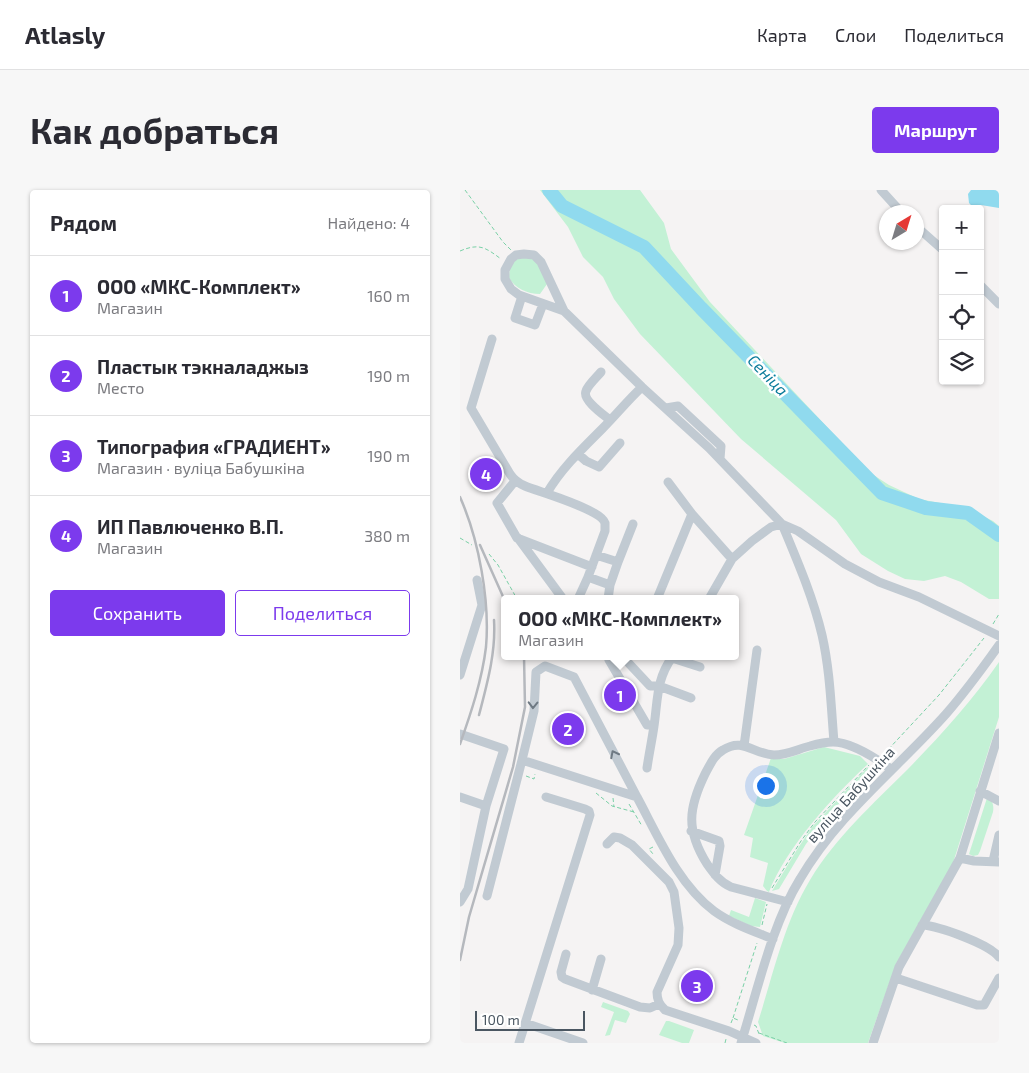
<!DOCTYPE html>
<html lang="ru">
<meta charset="utf-8">
<style>
body{margin:0;font-family:"Exo 2",sans-serif;background:#f7f7f7;color:#2b2b33}
.controls{position:absolute;right:15px;top:15px;display:grid;overflow:hidden;border-radius:5px;box-shadow:0 1px 4px #0004}
.controls button{width:45px;height:45px;display:grid;place-items:center;padding:0;border:0;border-bottom:1px solid #e1e1e2;background:#fff;color:#2b2b33;font:25px sans-serif}
.compass{position:absolute;left:419px;top:15px;width:45px;height:45px;border-radius:50%;background:#fff;box-shadow:0 1px 4px #0004;rotate:38deg}
.scale{position:absolute;left:15px;bottom:12px;width:110px;box-sizing:border-box;padding-left:5px;border:2px solid #4a5661;border-top:0;font-size:14px;line-height:18px;white-space:nowrap;color:#4a5661;-webkit-text-stroke:4px #fff;paint-order:stroke}
.you{position:absolute;left:305px;top:595px;width:18px;height:18px;margin:-12px;border:4px solid #fff;border-radius:50%;background:#1a73e8;box-shadow:0 0 0 8px #1a73e833}
.badge{display:grid;place-items:center;width:32px;height:32px;border-radius:50%;background:#7c3aed;color:#fff;font-size:16px;font-weight:700}
.pin{position:absolute;translate:-50% -50%;border:2px solid #fff;box-shadow:0 1px 5px #0006}
.popup{position:absolute;left:41px;top:405px;width:238px;height:65px;box-sizing:border-box;display:grid;place-content:center;border-radius:5px;background:#fff;filter:drop-shadow(0 1px 4px #0005);font-size:16px;white-space:nowrap;color:#7c7c81}
.popup b{font-size:19px;color:#2b2b33}
.popup::after{content:'';position:absolute;left:50%;top:100%;margin-left:-10px;border:10px solid transparent;border-top-color:#fff}
.list{margin:0;padding:0;list-style:none}
h2{display:flex;justify-content:space-between;align-items:center;height:65px;margin:0;padding:0 20px;font-size:21px}
h2 small{font-size:16px;font-weight:400;color:#7c7c81}
.list li{display:grid;grid-template-columns:32px 1fr auto;gap:15px;align-items:center;box-sizing:border-box;height:80px;padding:0 20px;border-top:1px solid #e1e1e2}
.list b{display:block;font-size:19px;white-space:nowrap}
.list p{margin:0;font-size:16px;white-space:nowrap;color:#7c7c81}
.list em{font-size:16px;font-style:normal;color:#7c7c81}
.actions{display:flex;gap:10px;padding:15px 20px}
.actions a{flex:1;padding:11px 0;border:1px solid #7c3aed;border-radius:5px;text-align:center;font-size:18px;color:#7c3aed}
.actions .main{background:#7c3aed;color:#fff}
.icon{flex:none;width:28px;height:28px;fill:none;stroke:currentColor;stroke-width:2;stroke-linecap:round;stroke-linejoin:round}
.map{position:relative;flex:none;width:539px;height:853px;overflow:hidden;border-radius:5px}
header{display:flex;align-items:center;gap:30px;box-sizing:border-box;height:70px;padding:0 25px;background:#fff;border-bottom:1px solid #e1e1e2}
header strong{font-size:24px}
nav{display:flex;gap:28px;margin-inline-start:auto;font-size:18px}
.intro{display:flex;align-items:center;justify-content:space-between;box-sizing:border-box;height:120px;padding:0 30px}
h1{margin:0;font-size:35px}
.button{padding:12px 22px;border-radius:5px;background:#7c3aed;color:#fff;font-size:18px;font-weight:700}
main{display:flex;gap:30px;padding:0 30px}
aside{flex:1;background:#fff;border-radius:5px;box-shadow:0 1px 4px #0004}
.map>svg:first-child{display:block}
.green{fill:#c3f1d5}
.water{fill:#90daee}
.lines{fill:none;stroke-linecap:round;stroke-linejoin:round}
.river{stroke:#90daee;stroke-width:14}
.path{stroke:#7ad0a6;stroke-width:1;stroke-dasharray:4 2.5;stroke-linecap:butt}
.minor{stroke:#c1cad2;stroke-width:9}
.rail{stroke:#b5b8bd;stroke-width:2.5}
.oneway{stroke:#6e7983}
.labels{text-anchor:middle;stroke-width:5;stroke-linejoin:round;paint-order:stroke}
.street-label{font-size:15px;fill:#4a5661;stroke:#fff}
.water-label{font-size:16px;font-style:italic;fill:#0c7c9b;stroke:#fff}
</style>
<header>
<strong>Atlasly</strong>
<nav><a>Карта</a><a>Слои</a><a>Поделиться</a></nav>
</header>
<div class="intro"><h1>Как добраться</h1><a class="button">Маршрут</a></div>
<main>
<aside>
<h2>Рядом<small>Найдено: 4</small></h2>
<ul class="list">
<li><span class="badge">1</span><div><b>ООО «МКС-Комплект»</b><p>Магазин</p></div><em>160 m</em></li>
<li><span class="badge">2</span><div><b>Пластык тэкналаджыз</b><p>Место</p></div><em>190 m</em></li>
<li><span class="badge">3</span><div><b>Типография «ГРАДИЕНТ»</b><p>Магазин · вуліца Бабушкіна</p></div><em>190 m</em></li>
<li><span class="badge">4</span><div><b>ИП Павлюченко В.П.</b><p>Магазин</p></div><em>380 m</em></li>
</ul>
<div class="actions"><a class="main">Сохранить</a><a>Поделиться</a></div>
</aside>
<div class="map">
<svg width="539" height="853" viewBox="0 0 539 853">
<rect width="100%" height="100%" fill="#f5f3f3"/>
<!-- green -->
<path class="green" d="M 80,0 L 180,0 L 204,33 L 211,59 L 250,112 L 409,282 L 429,295 L 459,309 L 506,318 L 533,331 L 539,336 L 539,409 L 529,409 L 501,392 L 485,386 L 464,391 L 445,389 L 428,381 L 401,364 L 376,330 L 281,249 L 180,144 L 154,109 L 143,87 L 123,67 L 108,37 Z
M 71,67 L 78,72 L 87,94 L 80,104 C 67,104 55,98 49,88 L 50,75 L 55,69 Z
M 539,472 L 539,527 L 493,673 L 436,774 L 408,853 L 325,853 L 303,846 L 298,832 C 313,785 324,733 350,690 C 376,647 413,614 448,579 C 481,545 512,511 539,472 Z
M 364,557 L 400,566 L 408,574 C 374,605 325,659 309,702 L 307,701 L 303,696 L 308,673 L 290,667 L 293,648 L 284,645 L 311,568 L 324,569 Z
M 408,577 L 408,583 L 405,587 L 371,622 L 346,654 L 319,699 L 312,701 L 338,658 L 353,636 Z
M 527,608 C 533,611 534,615 533,622 L 520,661 L 518,665 L 513,666 L 509,664 Z
M 295,708 L 306,712 L 300,737 L 291,736 L 269,726 L 271,720 L 289,727 Z
M 143,812 L 168,821 L 170,824 L 166,833 L 155,830 L 150,845 L 145,846 L 154,822 L 141,817 Z
M 206,831 L 209,831 L 234,840 L 229,853 L 222,853 L 199,845 Z"/>
<!-- water -->
<path class="water" d="M 511,0 L 539,0 L 539,18 L 521,15 L 512,16 L 509,13 L 508,4 Z"/>
<g class="lines">
<!-- river -->
<path class="river" d="M 89,0 L 102,16 L 184,57 L 241,118 L 422,303 L 466,318 L 508,323 L 539,345"/>
<!-- path -->
<path class="path" d="M 5,0 L 43,52 L 51,60
M 0,61 C 19,53 25,57 41,69
M 0,348 L 12,355
M 29,364 L 38,375 L 57,409
M 533,434 L 539,424
M 424,564 L 479,505 L 524,448
M 66,586 L 74,589 L 75,584
M 136,603 L 152,616 L 174,622
M 153,608 L 154,617
M 169,614 L 182,636
M 193,657 L 189,659 L 193,664
M 312,698 L 341,651 L 355,632 L 409,575
M 302,735 L 307,714
M 273,828 L 297,753
M 271,833 L 273,828 L 278,830
M 294,835 L 296,836 L 299,844
M 299,843 L 327,853
M 265,853 L 266,849"/>
<!-- minor -->
<path class="minor" d="M 421,0 L 441,22
M 457,37 L 483,60
M 520,95 L 539,114
M 62,106 L 55,128 L 75,135 L 83,114
M 104,121 L 59,105 L 51,99 L 45,89 L 45,80 L 51,69 L 56,65 L 64,64 L 74,65 L 81,72 L 104,121 L 182,197 L 249,258 L 322,334 L 338,341 L 385,374 L 419,392 L 459,407 L 539,446
M 32,149 L 11,218 L 50,284 C 54,290 58,293 65,296 C 79,302 141,319 145,333 C 145,334 145,341 145,341 L 128,387 L 118,409
M 141,182 C 136,188 128,195 126,201 C 122,210 144,225 150,230
M 206,218 L 218,216 L 261,256 L 260,269
M 118,264 L 126,271 L 139,277 L 160,253
M 55,291 L 37,313 L 57,348 L 132,377
M 208,292 L 232,324
M 87,303 C 101,279 122,259 142,239 C 156,225 168,210 182,197
M 58,348 L 103,409
M 158,372 L 173,334
M 128,387 L 150,395 L 158,372 L 136,365
M 148,409 L 150,395
M 197,409 L 232,324 L 272,369
M 249,409 L 272,369 L 292,351 L 311,337 L 322,334 C 337,370 353,407 362,445 C 370,480 371,516 374,552
M 154,466 L 149,470 L 187,535 L 194,535
M 162,466 L 190,496 L 199,496 L 231,508
M 212,468 L 240,477
M 0,485 L 22,415 L 17,390
M 0,544 L 44,559 L 26,616 L 8,699 L 0,712
M 284,556 L 297,460
M 62,570 L 74,521 L 76,482 L 85,476 L 114,487 L 177,607
M 187,578 C 189,564 192,550 194,536 C 198,509 196,489 213,466
M 520,601 L 539,611
M 0,607 L 26,616
M 231,641 L 259,651 L 260,656 L 255,685
M 147,654 L 154,647 L 160,648 L 172,655 L 209,692 L 214,702 L 219,738 L 218,755 L 197,802 C 197,810 199,814 205,820 L 269,841 L 296,853
M 500,668 L 514,671 L 539,672
M 533,671 L 539,645
M 27,706 L 62,570 L 177,607 C 198,646 218,694 254,721 C 272,734 293,741 313,749
M 328,712 L 271,697 C 260,692 254,684 247,674 C 226,640 228,619 245,584 C 250,575 254,565 263,560 C 283,547 293,564 314,565 C 327,565 338,559 350,556 C 357,554 366,552 373,552 C 391,552 417,569 431,579
M 462,735 C 479,736 529,754 539,767
M 106,764 L 101,782 L 102,787 L 105,789 L 180,817 L 190,818 L 199,814
M 436,788 L 517,815 L 524,815 L 539,788
M 132,800 L 141,769
M 65,833 L 123,853
M 59,853 L 130,625 L 129,621 L 125,619 L 86,607
M 281,853 C 297,802 312,734 340,689 C 378,624 437,579 486,524 C 505,502 522,479 539,455
M 413,853 L 439,777 L 500,668 L 539,543"/>
<!-- rail -->
<path class="rail" d="M 0,307 C 19,350 30,411 26,457 C 22,490 11,523 0,554
M 20,355 L 45,411
M 19,525 C 27,494 36,463 34,430
M 0,770 L 9,727 L 53,577 L 65,517 L 64,466"/>
</g>
<!-- one-way arrows -->
<defs><path id="oneway-chevron" d="M-2-3.5L2.5 0L-2 3.5" fill="none" stroke-width="1.6" stroke-linecap="round" stroke-linejoin="round" transform="scale(1.25)"/></defs>
<g class="oneway">
<use href="#oneway-chevron" transform="translate(73 515) rotate(91)"/>
<use href="#oneway-chevron" transform="translate(154 564) rotate(-117)"/>
</g>
<g class="labels">
<!-- street labels -->
<g class="street-label">
<text transform="translate(391 605) rotate(-48)" y="5">вуліца Бабушкіна</text>
</g>
<!-- water labels -->
<g class="water-label">
<text transform="translate(308 185) rotate(46)" y="6">Сеніца</text>
</g>
</g>
</svg>
<div class="controls">
<button>+</button>
<button>−</button>
<button><svg class="icon" aria-label="locate" viewBox="0 0 24 24"><circle cx="12" cy="12" r="6"/><path d="M12 2v4M12 18v4M2 12h4M18 12h4"/></svg></button>
<button><svg class="icon" aria-label="layers" viewBox="0 0 24 24"><path d="M12 4l9 5-9 5-9-5zM3 14l9 5 9-5"/></svg></button>
</div>
<svg class="compass" viewBox="-18 -18 36 36"><path d="M0-13l5 13h-10z" fill="#e53935"/><path d="M0 13l5-13h-10z" fill="#7c7c81"/></svg>
<div class="scale">100 m</div>
<div class="you"></div>
<div class="pin badge" style="left:160px;top:505px">1</div>
<div class="popup"><b>ООО «МКС-Комплект»</b>Магазин</div>
<div class="pin badge" style="left:108px;top:539px">2</div>
<div class="pin badge" style="left:237px;top:796px">3</div>
<div class="pin badge" style="left:26px;top:284px">4</div>
</div>
</main>
